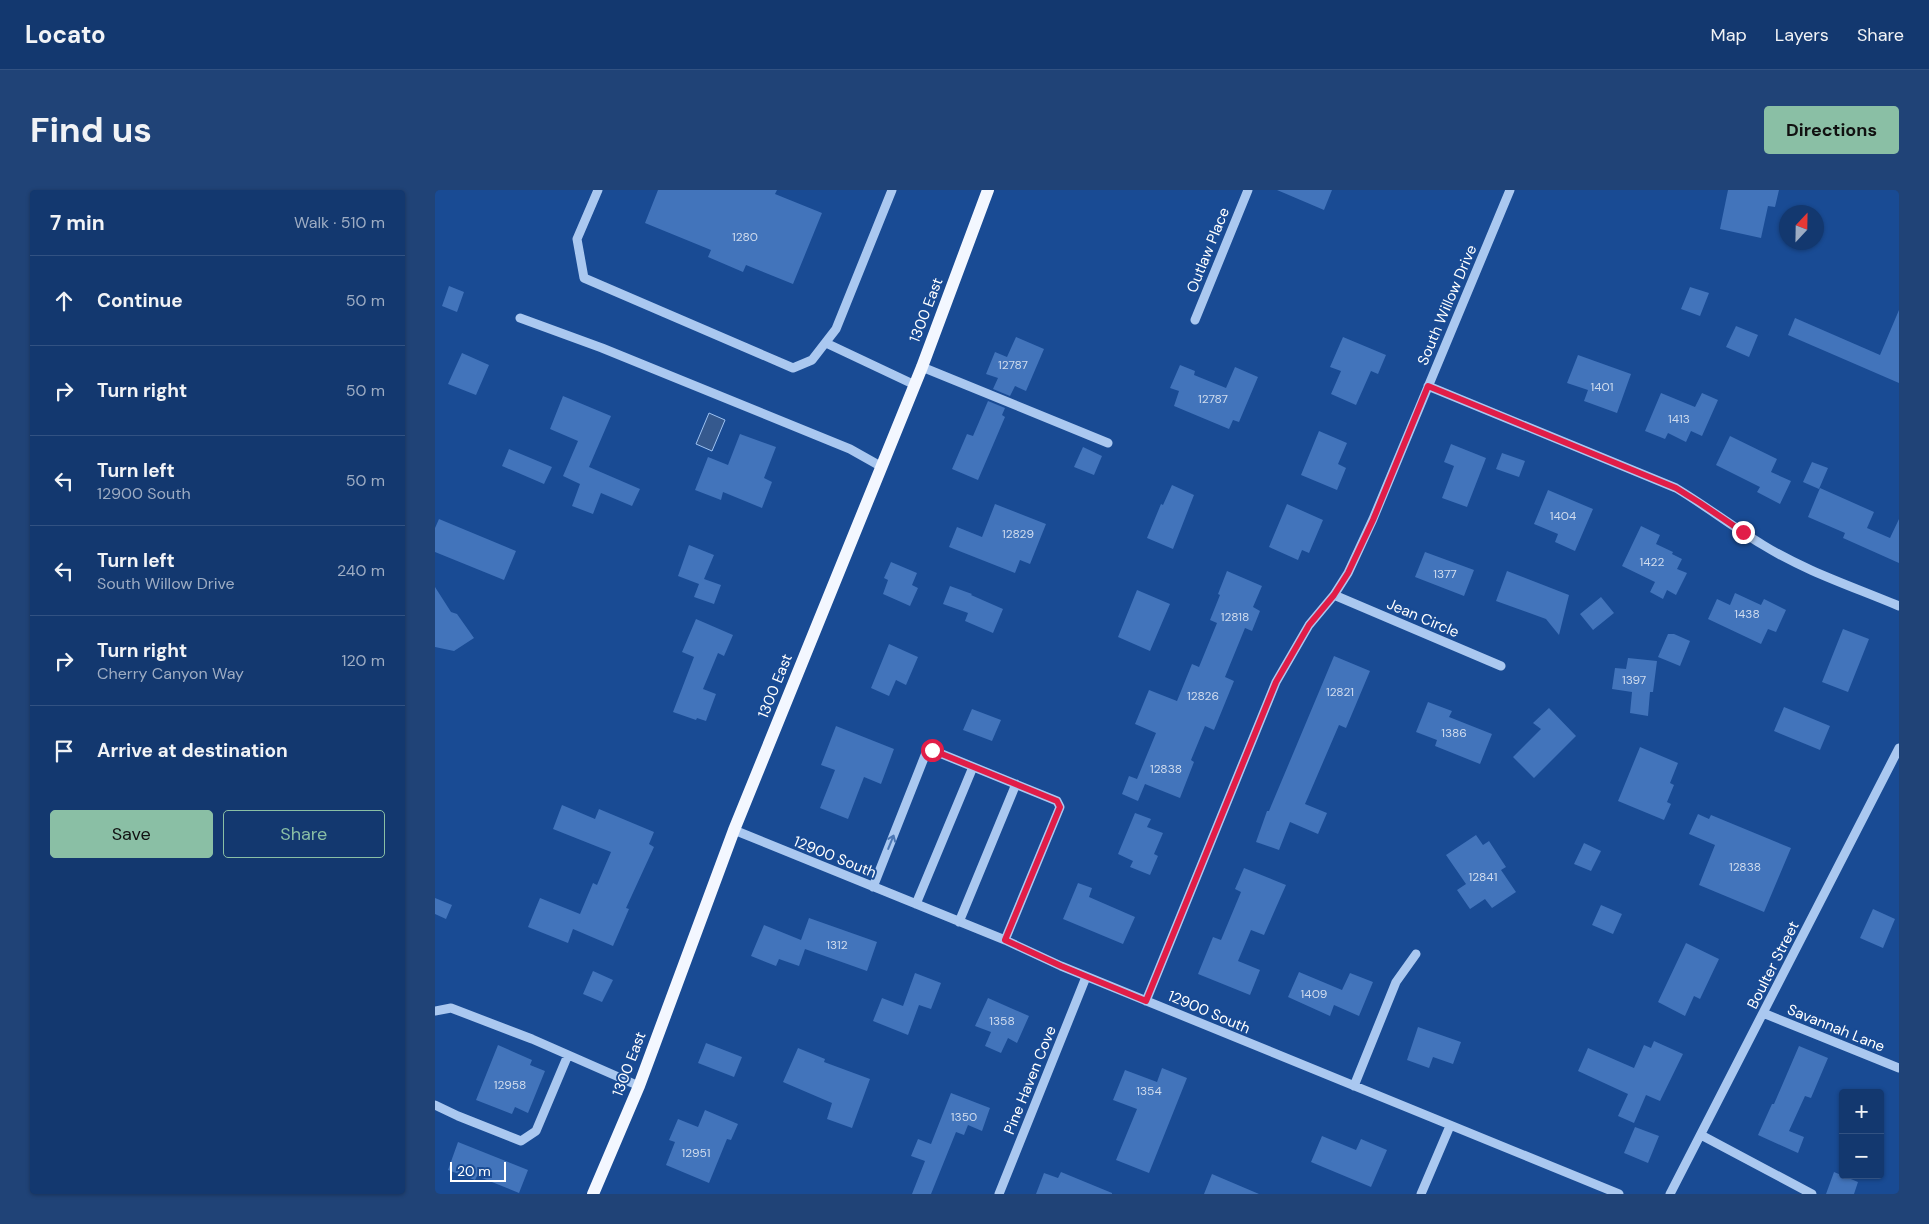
<!DOCTYPE html>
<meta charset="utf-8">
<style>
body{margin:0;font-family:"DM Sans",sans-serif;background:#204377;color:#f1f3f6}
.controls{position:absolute;right:15px;bottom:15px;display:grid;overflow:hidden;border-radius:5px;box-shadow:0 1px 4px #0004}
.controls button{width:45px;height:45px;display:grid;place-items:center;padding:0;border:0;border-bottom:1px solid #325282;background:#13386f;color:#f1f3f6;font:25px sans-serif}
.compass{position:absolute;left:1344px;top:15px;width:45px;height:45px;border-radius:50%;background:#13386f;box-shadow:0 1px 4px #0004;rotate:22deg}
.scale{position:absolute;left:15px;bottom:12px;width:56px;box-sizing:border-box;padding-left:5px;border:2px solid #fff;border-top:0;font-size:14px;line-height:18px;white-space:nowrap;color:#fff;-webkit-text-stroke:4px #194b94;paint-order:stroke}
.stop{position:absolute;width:15px;height:15px;margin:-11px;border:4px solid #e11d48;border-radius:50%;background:#fff}
.stop.end{background:#e11d48;border-color:#fff;box-shadow:0 1px 5px #0008}
.list{margin:0;padding:0;list-style:none}
h2{display:flex;justify-content:space-between;align-items:center;height:65px;margin:0;padding:0 20px;font-size:21px}
h2 small{font-size:16px;font-weight:400;color:#9dacc3}
.list li{display:grid;grid-template-columns:32px 1fr auto;gap:15px;align-items:center;box-sizing:border-box;height:90px;padding:0 20px;border-top:1px solid #325282}
.list b{display:block;font-size:19px;white-space:nowrap}
.list p{margin:0;font-size:16px;white-space:nowrap;color:#9dacc3}
.list em{font-size:16px;font-style:normal;color:#9dacc3}
.actions{display:flex;gap:10px;padding:15px 20px}
.actions a{flex:1;padding:11px 0;border:1px solid #8abfa5;border-radius:5px;text-align:center;font-size:18px;color:#8abfa5}
.actions .main{background:#8abfa5;color:#111}
.icon{flex:none;width:28px;height:28px;fill:none;stroke:currentColor;stroke-width:2;stroke-linecap:round;stroke-linejoin:round}
.map{position:relative;flex:none;width:1464px;height:1004px;overflow:hidden;border-radius:5px}
header{display:flex;align-items:center;gap:30px;box-sizing:border-box;height:70px;padding:0 25px;background:#13386f;border-bottom:1px solid #325282}
header strong{font-size:24px}
nav{display:flex;gap:28px;margin-inline-start:auto;font-size:18px}
.intro{display:flex;align-items:center;justify-content:space-between;box-sizing:border-box;height:120px;padding:0 30px}
h1{margin:0;font-size:35px}
.button{padding:12px 22px;border-radius:5px;background:#8abfa5;color:#111;font-size:18px;font-weight:700}
main{display:flex;gap:30px;padding:0 30px}
aside{flex:1;background:#13386f;border-radius:5px;box-shadow:0 1px 4px #0004}
.map>svg:first-child{display:block}
.water{fill:#35598e;stroke:#9dc2f2}
.building{fill:#4274bb}
.lines{fill:none;stroke-linecap:round;stroke-linejoin:round}
.minor{stroke:#aac8f0;stroke-width:9}
.major{stroke:#f3f7ff;stroke-width:12}
.oneway{stroke:#4c77b4}
.route{stroke:#e11d48;stroke-width:6}
.labels{text-anchor:middle;stroke-width:4;stroke-linejoin:round;paint-order:stroke}
.number-label{font-size:12px;fill:#d0dcee}
.street-label{font-size:15px;fill:#fff;stroke:#194b94}
</style>
<header>
<strong>Locato</strong>
<nav><a>Map</a><a>Layers</a><a>Share</a></nav>
</header>
<div class="intro"><h1>Find us</h1><a class="button">Directions</a></div>
<main>
<aside>
<h2>7 min<small>Walk · 510 m</small></h2>
<ul class="list">
<li><svg class="icon" aria-label="ahead" viewBox="0 0 24 24"><path d="M12 20V5M6 11l6-6 6 6"/></svg><div><b>Continue</b></div><em>50 m</em></li>
<li><svg class="icon" aria-label="right" viewBox="0 0 24 24"><path d="M7 20v-9h11M14 6l5 5-5 5"/></svg><div><b>Turn right</b></div><em>50 m</em></li>
<li><svg class="icon" aria-label="left" viewBox="0 0 24 24"><path d="M17 20v-9H6M10 6l-5 5 5 5"/></svg><div><b>Turn left</b><p>12900 South</p></div><em>50 m</em></li>
<li><svg class="icon" aria-label="left" viewBox="0 0 24 24"><path d="M17 20v-9H6M10 6l-5 5 5 5"/></svg><div><b>Turn left</b><p>South Willow Drive</p></div><em>240 m</em></li>
<li><svg class="icon" aria-label="right" viewBox="0 0 24 24"><path d="M7 20v-9h11M14 6l5 5-5 5"/></svg><div><b>Turn right</b><p>Cherry Canyon Way</p></div><em>120 m</em></li>
<li><svg class="icon" aria-label="arrive" viewBox="0 0 24 24"><path d="M6 21V4h12l-3 4 3 4H6"/></svg><div><b>Arrive at destination</b></div></li>
</ul>
<div class="actions"><a class="main">Save</a><a>Share</a></div>
</aside>
<div class="map">
<svg width="1464" height="1004" viewBox="0 0 1464 1004">
<rect width="100%" height="100%" fill="#194b94"/>
<!-- water -->
<path class="water" d="M 274,223 L 290,230 L 277,261 L 261,254 Z"/>
<!-- building -->
<path class="building" d="M 223,0 L 342,0 L 340,4 L 387,23 L 358,94 L 311,75 L 308,82 L 273,67 L 276,60 L 210,33 Z
M 842,0 L 897,0 L 889,20 Z
M 1293,0 L 1344,0 L 1340,17 L 1333,16 L 1326,48 L 1285,39 Z
M 14,96 L 29,102 L 22,122 L 7,116 Z
M 1255,97 L 1274,103 L 1265,126 L 1246,119 Z
M 1464,120 L 1464,193 L 1353,145 L 1360,128 L 1445,165 Z
M 1301,136 L 1323,145 L 1314,167 L 1291,157 Z
M 581,147 L 609,159 L 591,201 L 580,196 L 575,206 L 558,199 L 563,188 L 551,184 L 560,162 L 572,167 Z
M 908,147 L 951,165 L 943,184 L 936,181 L 921,215 L 896,204 L 906,181 L 895,177 Z
M 27,163 L 54,175 L 41,205 L 13,194 Z
M 1143,165 L 1196,184 L 1182,223 L 1149,211 L 1153,200 L 1132,193 Z
M 745,175 L 760,181 L 759,185 L 791,198 L 800,177 L 823,187 L 804,232 L 798,230 L 794,239 L 739,216 L 744,201 L 735,198 Z
M 1226,203 L 1260,217 L 1267,203 L 1283,210 L 1267,246 L 1256,241 L 1251,252 L 1233,243 L 1230,249 L 1210,241 Z
M 128,206 L 176,226 L 154,277 L 205,299 L 197,316 L 166,303 L 158,324 L 137,316 L 145,294 L 128,286 L 143,251 L 115,239 Z
M 553,211 L 570,218 L 567,225 L 570,227 L 543,290 L 517,279 L 532,244 L 538,246 Z
M 884,241 L 912,253 L 903,274 L 911,278 L 902,300 L 866,285 Z
M 305,244 L 341,257 L 329,288 L 337,292 L 327,318 L 288,302 L 286,310 L 260,300 L 273,267 L 293,275 Z
M 1295,246 L 1342,269 L 1336,282 L 1356,291 L 1345,314 L 1322,302 L 1325,297 L 1281,275 Z
M 1016,254 L 1051,268 L 1032,317 L 1007,308 L 1019,276 L 1009,272 Z
M 648,257 L 667,266 L 659,285 L 639,277 Z
M 74,259 L 117,277 L 109,294 L 67,276 Z
M 1067,263 L 1090,271 L 1084,287 L 1061,279 Z
M 1377,272 L 1393,278 L 1384,299 L 1368,292 Z
M 737,295 L 759,305 L 738,359 L 712,348 L 726,314 L 728,315 Z
M 1385,298 L 1439,322 L 1432,338 L 1455,348 L 1464,329 L 1464,373 L 1408,348 L 1410,343 L 1373,327 Z
M 1113,300 L 1158,319 L 1140,361 L 1120,352 L 1123,344 L 1099,334 Z
M 560,314 L 611,334 L 595,374 L 585,370 L 580,383 L 514,357 L 522,337 L 547,347 Z
M 852,314 L 888,330 L 874,363 L 867,360 L 863,370 L 834,357 Z
M 4,329 L 81,361 L 69,390 L 0,362 L 0,338 Z
M 1206,336 L 1225,345 L 1221,354 L 1238,362 L 1237,364 L 1247,369 L 1242,379 L 1252,383 L 1241,405 L 1232,400 L 1228,409 L 1215,402 L 1220,392 L 1187,376 Z
M 254,355 L 279,365 L 269,389 L 286,395 L 279,414 L 259,407 L 264,394 L 243,386 Z
M 990,362 L 1039,380 L 1029,406 L 980,387 Z
M 456,372 L 482,383 L 477,395 L 483,398 L 475,416 L 448,404 L 453,390 L 449,388 Z
M 792,381 L 827,396 L 818,417 L 825,421 L 817,441 L 810,438 L 790,487 L 799,491 L 779,540 L 770,536 L 756,570 L 759,572 L 745,608 L 710,594 L 703,611 L 687,604 L 694,586 L 702,589 L 721,543 L 700,534 L 714,500 L 742,511 L 757,474 L 764,477 L 782,433 L 775,430 L 785,405 L 783,404 Z
M 1072,381 L 1134,405 L 1124,445 L 1111,429 L 1061,411 Z
M 515,396 L 537,404 L 536,405 L 568,419 L 558,443 L 530,431 L 533,423 L 508,414 Z
M 0,397 L 16,422 L 22,424 L 39,448 L 19,461 L 0,457 Z
M 702,400 L 735,414 L 715,461 L 683,447 Z
M 1300,403 L 1326,415 L 1329,409 L 1351,420 L 1341,442 L 1333,439 L 1326,454 L 1273,429 L 1282,409 L 1295,415 Z
M 1166,407 L 1179,423 L 1158,440 L 1145,424 Z
M 261,429 L 298,445 L 289,466 L 283,463 L 268,499 L 281,504 L 271,531 L 262,528 L 261,530 L 238,522 L 259,467 L 247,462 Z
M 1408,439 L 1434,449 L 1413,502 L 1387,492 Z
M 1233,444 L 1239,444 L 1255,451 L 1245,476 L 1223,467 Z
M 454,454 L 483,467 L 471,495 L 461,490 L 454,506 L 436,498 Z
M 899,466 L 935,481 L 911,538 L 904,535 L 870,614 L 892,623 L 883,644 L 855,632 L 844,660 L 821,652 L 832,621 L 834,621 Z
M 1193,468 L 1222,471 L 1218,502 L 1215,502 L 1213,526 L 1195,523 L 1197,502 L 1177,499 L 1180,478 L 1191,479 Z
M 993,512 L 1017,521 L 1014,527 L 1057,544 L 1045,574 L 1000,556 L 1002,550 L 981,542 Z
M 1349,517 L 1395,536 L 1385,560 L 1339,541 Z
M 1114,518 L 1141,546 L 1099,588 L 1078,567 L 1106,539 L 1098,533 Z
M 537,519 L 566,530 L 557,551 L 528,540 Z
M 401,536 L 459,559 L 446,594 L 429,587 L 413,629 L 385,618 L 400,580 L 386,575 Z
M 1205,557 L 1243,573 L 1235,593 L 1239,595 L 1232,612 L 1236,614 L 1229,630 L 1183,611 Z
M 127,615 L 160,629 L 164,619 L 219,642 L 214,654 L 219,657 L 191,718 L 194,719 L 178,756 L 138,739 L 133,753 L 93,737 L 105,708 L 145,724 L 158,693 L 162,695 L 176,662 L 118,639 Z
M 700,623 L 716,629 L 712,637 L 728,643 L 719,664 L 723,666 L 715,685 L 695,677 L 698,671 L 683,664 Z
M 1263,624 L 1274,629 L 1276,625 L 1356,658 L 1329,722 L 1264,695 L 1280,655 L 1254,644 Z
M 1041,645 L 1048,655 L 1054,651 L 1071,677 L 1066,680 L 1081,702 L 1057,718 L 1050,709 L 1035,719 L 1022,700 L 1031,694 L 1011,665 Z
M 1149,653 L 1166,661 L 1156,681 L 1139,674 Z
M 809,678 L 851,695 L 829,745 L 816,740 L 803,771 L 825,780 L 815,805 L 763,784 L 778,747 L 786,750 L 806,702 L 800,699 Z
M 643,693 L 657,698 L 654,707 L 700,727 L 688,754 L 628,729 Z
M 0,708 L 17,715 L 11,729 L 0,724 Z
M 1166,715 L 1187,724 L 1178,744 L 1157,735 Z
M 1438,719 L 1460,729 L 1448,758 L 1425,748 Z
M 374,728 L 442,752 L 432,781 L 370,759 L 364,776 L 344,769 L 341,776 L 316,766 L 329,735 L 366,750 Z
M 1251,753 L 1284,769 L 1265,809 L 1259,806 L 1250,826 L 1223,812 Z
M 158,781 L 178,790 L 167,812 L 148,804 Z
M 864,782 L 907,800 L 915,783 L 938,792 L 924,826 L 899,815 L 895,826 L 853,807 Z
M 480,783 L 506,793 L 496,819 L 484,815 L 473,845 L 438,831 L 447,808 L 468,816 Z
M 553,808 L 594,826 L 582,853 L 573,848 L 566,863 L 550,856 L 556,842 L 540,836 Z
M 983,837 L 1026,852 L 1018,874 L 998,867 L 994,878 L 972,870 Z
M 1219,851 L 1248,864 L 1225,911 L 1211,905 L 1199,933 L 1183,926 L 1193,904 L 1143,881 L 1153,858 L 1199,878 L 1209,855 L 1216,858 Z
M 271,853 L 307,867 L 299,887 L 263,873 Z
M 63,855 L 97,870 L 95,875 L 110,881 L 93,923 L 80,917 L 77,924 L 41,910 Z
M 1364,856 L 1393,868 L 1376,908 L 1370,906 L 1354,941 L 1369,947 L 1363,963 L 1323,945 L 1337,914 L 1339,914 Z
M 363,858 L 390,869 L 389,872 L 435,889 L 417,938 L 392,929 L 397,913 L 348,892 Z
M 727,878 L 752,888 L 714,983 L 681,970 L 702,919 L 678,910 L 690,880 L 722,892 Z
M 516,903 L 555,918 L 547,941 L 533,935 L 529,945 L 521,942 L 496,1004 L 477,1004 L 490,971 L 476,966 L 483,949 L 496,954 Z
M 270,920 L 303,934 L 296,950 L 292,949 L 274,993 L 231,975 L 240,952 L 234,950 L 243,929 L 263,937 Z
M 1200,937 L 1224,946 L 1213,973 L 1189,963 Z
M 887,946 L 921,960 L 926,949 L 952,960 L 936,997 L 876,972 Z
M 23,952 L 93,980 L 84,1003 L 42,986 L 40,990 L 13,980 Z
M 626,982 L 677,1003 L 677,1004 L 601,1004 L 609,983 L 623,988 Z
M 1399,982 L 1423,992 L 1419,1004 L 1391,1004 Z
M 777,984 L 824,1004 L 769,1004 Z"/>
<g class="lines">
<!-- minor -->
<path class="minor" d="M 163,0 L 142,49 L 149,88 L 358,178 L 377,170 L 401,139 L 457,0
M 85,128 L 167,158 L 415,259 L 447,277
M 760,130 L 813,0
M 391,153 L 480,195
M 487,177 L 673,253
M 993,196 L 1241,298 C 1271,316 1298,337 1328,355 C 1370,381 1419,397 1464,416
M 899,405 L 1066,476
M 299,640 L 570,750 L 626,776 L 1184,1004
M 438,697 L 491,563 L 497,560 L 622,611 L 625,617 L 570,750
M 481,714 L 538,577
M 524,732 L 581,594
M 711,811 L 841,492 L 874,435 L 899,405 L 913,383 L 938,329 L 1075,0
M 0,821 L 16,818 L 97,849 L 204,896
M 1328,823 L 1464,878
M 919,896 L 961,792 L 981,764
M 0,915 L 23,926 L 86,951 L 101,941 L 133,865
M 1266,945 L 1377,1004
M 564,1004 L 651,787
M 986,1004 L 1015,936
M 1235,1004 L 1464,558"/>
<!-- major -->
<path class="major" d="M 158,1004 L 204,896 L 299,640 L 487,177 L 553,0"/>
</g>
<!-- one-way arrows -->
<defs><path id="oneway-shaft" d="M-6 0H5M1.5-3L5.5 0L1.5 3" fill="none" stroke-width="1.6" stroke-linecap="round" stroke-linejoin="round" transform="scale(1.25)"/></defs>
<use class="oneway" href="#oneway-shaft" transform="translate(456 652) rotate(-68)"/>
<g class="lines">
<!-- route -->
<path class="route" d="M 497,560 L 622,611 L 625,617 L 570,750 L 626,776 L 711,811 L 841,492 L 874,435 L 899,405 L 913,383 L 938,330 L 993,196 L 1241,298 L 1265,313 L 1308,342"/>
</g>
<g class="labels">
<!-- number labels -->
<g class="number-label">
<text x="310" y="51">1280</text>
<text x="578" y="179">12787</text>
<text x="1167" y="201">1401</text>
<text x="778" y="213">12787</text>
<text x="1244" y="233">1413</text>
<text x="1128" y="330">1404</text>
<text x="583" y="348">12829</text>
<text x="1217" y="376">1422</text>
<text x="1010" y="388">1377</text>
<text x="1312" y="428">1438</text>
<text x="800" y="431">12818</text>
<text x="1199" y="494">1397</text>
<text x="905" y="506">12821</text>
<text x="768" y="510">12826</text>
<text x="1019" y="547">1386</text>
<text x="731" y="583">12838</text>
<text x="1310" y="681">12838</text>
<text x="1048" y="691">12841</text>
<text x="402" y="759">1312</text>
<text x="879" y="808">1409</text>
<text x="567" y="835">1358</text>
<text x="75" y="899">12958</text>
<text x="714" y="905">1354</text>
<text x="529" y="931">1350</text>
<text x="261" y="967">12951</text>
</g>
<!-- street labels -->
<g class="street-label">
<text transform="translate(773 60) rotate(-68)" y="5">Outlaw Place</text>
<text transform="translate(1012 115) rotate(-67)" y="5">South Willow Drive</text>
<text transform="translate(491 120) rotate(-69)" y="5">1300 East</text>
<text transform="translate(988 428) rotate(23)" y="5">Jean Circle</text>
<text transform="translate(340 496) rotate(-68)" y="5">1300 East</text>
<text transform="translate(400 667) rotate(22)" y="5">12900 South</text>
<text transform="translate(1338 775) rotate(-63)" y="5">Boulter Street</text>
<text transform="translate(774 822) rotate(23)" y="5">12900 South</text>
<text transform="translate(1401 838) rotate(22)" y="5">Savannah Lane</text>
<text transform="translate(194 874) rotate(-69)" y="5">1300 East</text>
<text transform="translate(595 890) rotate(-68)" y="5">Pine Haven Cove</text>
</g>
</g>
</svg>
<div class="controls">
<button>+</button>
<button>−</button>
</div>
<svg class="compass" viewBox="-18 -18 36 36"><path d="M0-13l5 13h-10z" fill="#e53935"/><path d="M0 13l5-13h-10z" fill="#9dacc3"/></svg>
<div class="scale">20 m</div>
<div class="stop" style="left:497px;top:560px"></div>
<div class="stop end" style="left:1308px;top:342px"></div>
</div>
</main>
